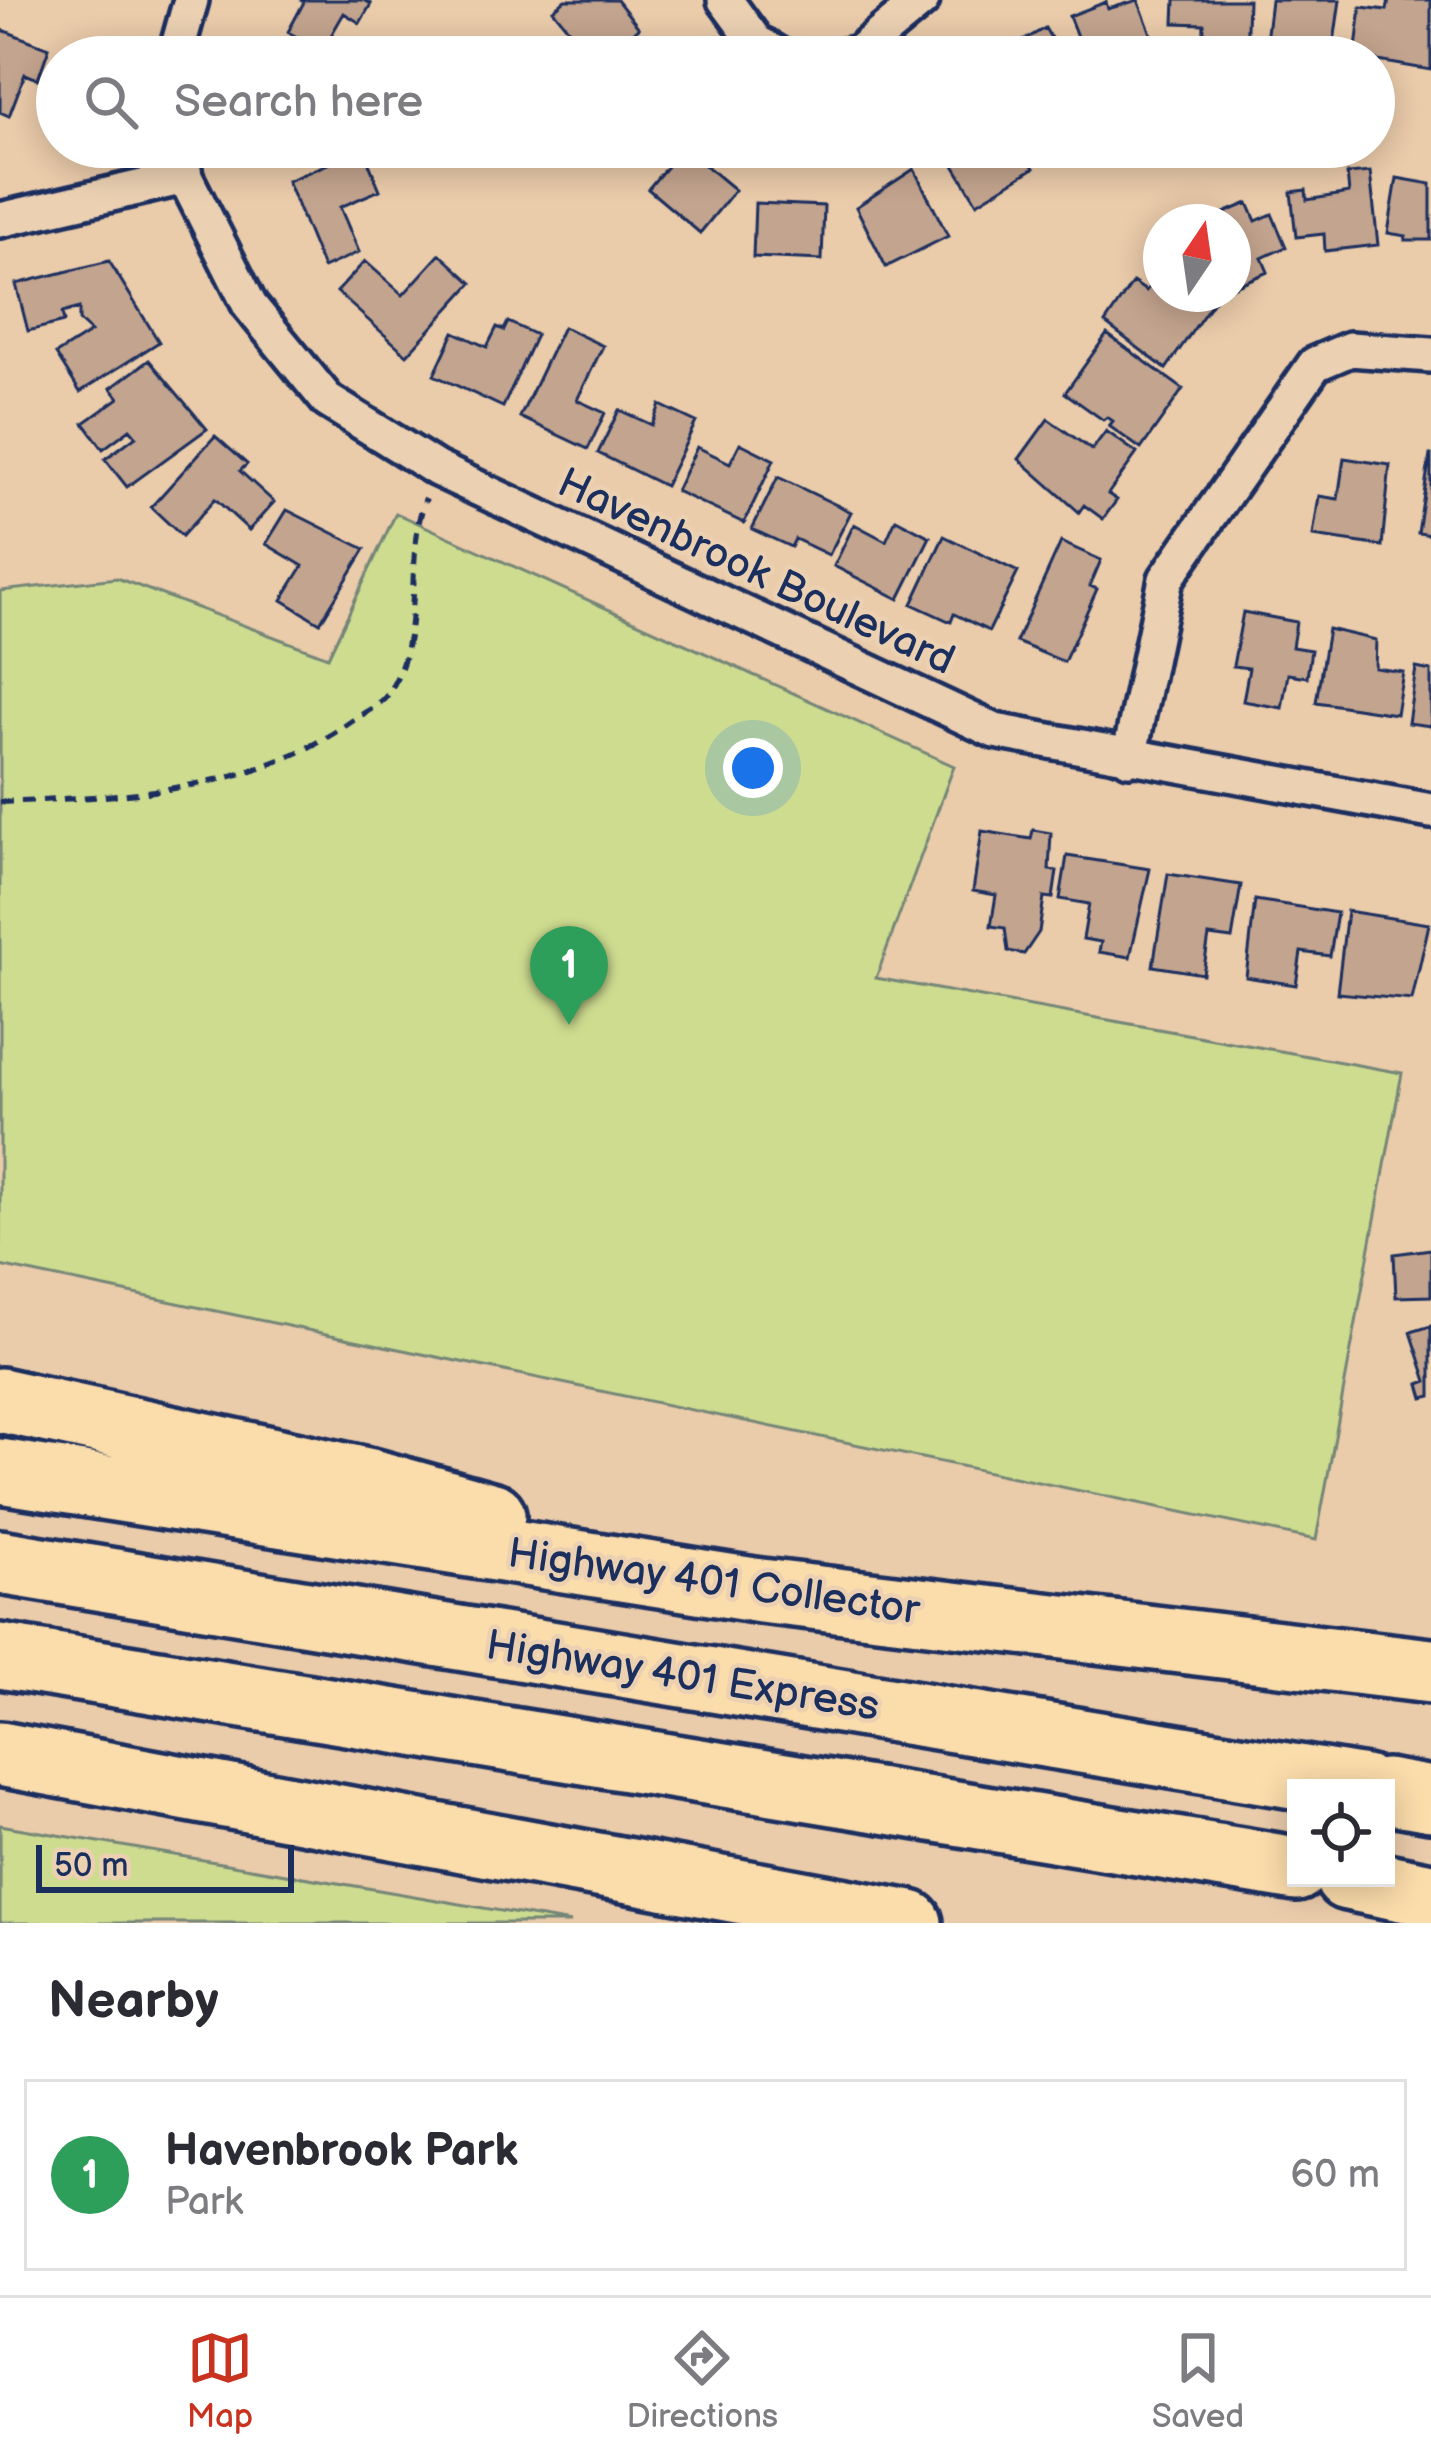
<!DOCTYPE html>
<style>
body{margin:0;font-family:"Balsamiq Sans",sans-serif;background:#f2f2f3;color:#2b2b33}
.controls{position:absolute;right:36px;bottom:36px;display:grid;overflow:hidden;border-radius:0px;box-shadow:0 6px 30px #0003}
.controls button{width:108px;height:108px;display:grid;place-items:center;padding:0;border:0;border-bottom:3px solid #e1e1e2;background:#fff;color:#2b2b33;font:60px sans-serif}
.compass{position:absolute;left:1143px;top:204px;width:108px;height:108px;border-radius:50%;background:#fff;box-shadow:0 6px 30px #0003;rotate:13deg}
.scale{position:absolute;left:36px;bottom:30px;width:258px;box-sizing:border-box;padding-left:12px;border:6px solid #1b2f5e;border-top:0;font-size:33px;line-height:42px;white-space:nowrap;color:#1b2f5e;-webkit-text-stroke:9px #ebd0b2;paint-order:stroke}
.you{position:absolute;left:753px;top:768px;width:42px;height:42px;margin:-30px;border:9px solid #fff;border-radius:50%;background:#1a73e8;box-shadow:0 0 0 18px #1a73e833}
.badge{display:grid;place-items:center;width:78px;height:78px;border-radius:50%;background:#c8321e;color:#fff;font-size:39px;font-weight:700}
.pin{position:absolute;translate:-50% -99px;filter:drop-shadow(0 3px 6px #0008)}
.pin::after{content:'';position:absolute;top:63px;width:42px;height:36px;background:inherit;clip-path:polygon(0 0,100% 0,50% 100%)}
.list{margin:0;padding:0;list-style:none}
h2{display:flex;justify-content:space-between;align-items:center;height:156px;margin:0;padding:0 48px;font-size:51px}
h2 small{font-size:39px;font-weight:400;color:#7c7c81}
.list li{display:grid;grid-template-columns:78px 1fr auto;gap:36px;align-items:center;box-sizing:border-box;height:192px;margin:0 24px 24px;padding:0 24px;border:3px solid #e1e1e2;border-radius:0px}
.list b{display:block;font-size:45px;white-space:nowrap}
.list p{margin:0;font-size:39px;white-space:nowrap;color:#7c7c81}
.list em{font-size:39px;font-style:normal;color:#7c7c81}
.icon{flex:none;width:66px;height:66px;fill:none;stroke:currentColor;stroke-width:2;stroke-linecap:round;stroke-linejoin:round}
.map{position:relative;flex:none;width:1431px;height:1923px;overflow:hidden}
.search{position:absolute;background:#fff;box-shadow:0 6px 30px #0003;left:36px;right:36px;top:36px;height:132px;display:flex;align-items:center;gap:30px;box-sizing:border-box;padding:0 42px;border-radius:66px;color:#7c7c81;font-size:45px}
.sheet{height:372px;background:#fff}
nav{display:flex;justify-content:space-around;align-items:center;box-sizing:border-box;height:168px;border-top:3px solid #e1e1e2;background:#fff;font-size:33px;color:#7c7c81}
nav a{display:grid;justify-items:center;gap:6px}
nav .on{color:#c8321e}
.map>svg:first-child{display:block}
.green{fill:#cedc90;stroke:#748677;stroke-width:3}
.building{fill:#c3a48e;stroke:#1b2f5e;stroke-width:3}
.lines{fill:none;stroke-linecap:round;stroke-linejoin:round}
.street-casing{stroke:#1b2f5e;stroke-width:42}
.highway-casing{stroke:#1b2f5e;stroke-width:72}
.path{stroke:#1b2f5e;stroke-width:6;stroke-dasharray:12 9;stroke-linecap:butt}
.street{stroke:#ebd0b2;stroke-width:33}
.highway{stroke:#fbdcab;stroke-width:63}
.labels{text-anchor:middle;stroke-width:9;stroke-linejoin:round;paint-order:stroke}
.street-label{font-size:42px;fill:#1b2f5e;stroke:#ebd0b2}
</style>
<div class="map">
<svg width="1431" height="1923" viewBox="0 0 1431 1923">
<rect width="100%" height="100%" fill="#eacbaa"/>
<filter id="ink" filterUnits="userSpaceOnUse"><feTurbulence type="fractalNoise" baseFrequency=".00833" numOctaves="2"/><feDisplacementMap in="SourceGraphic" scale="24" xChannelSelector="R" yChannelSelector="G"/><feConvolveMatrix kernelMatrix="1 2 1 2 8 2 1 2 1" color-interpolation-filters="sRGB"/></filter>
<g filter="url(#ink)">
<!-- green -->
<path class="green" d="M 396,513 L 954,766 L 876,978 L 1402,1073 L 1316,1540 L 0,1266 L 0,591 L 117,578 L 328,657 Z
M 0,1825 L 571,1923 L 0,1923 Z"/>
<!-- building -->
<path class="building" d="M 300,0 L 364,0 L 371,4 L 360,23 L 344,13 L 322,51 L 288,32 L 304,2 Z
M 565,0 L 617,0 L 639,28 L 602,57 L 591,57 L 553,10 Z
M 1138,0 L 1159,54 L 1085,57 L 1069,16 L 1106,2 L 1108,9 Z
M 1175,0 L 1248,0 L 1246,57 L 1203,57 L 1204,24 L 1174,23 Z
M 1271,0 L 1340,0 L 1332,57 L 1265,50 Z
M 1389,0 L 1431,0 L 1431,70 L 1355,57 L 1361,7 L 1387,10 Z
M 1045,28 L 1062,57 L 995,57 Z
M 0,29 L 49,48 L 38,79 L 25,74 L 9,116 L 0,112 Z
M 683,147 L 735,190 L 700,233 L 648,189 Z
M 943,147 L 1021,147 L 1034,168 L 977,203 Z
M 363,149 L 380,190 L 340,207 L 359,252 L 323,268 L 287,181 Z
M 914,169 L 948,236 L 886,267 L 856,207 Z
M 1370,172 L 1378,245 L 1325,251 L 1324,234 L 1296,237 L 1291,192 L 1306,190 L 1307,200 L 1349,193 L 1347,174 Z
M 1397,178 L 1431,184 L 1431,240 L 1405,240 L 1406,236 L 1388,233 Z
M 755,203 L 824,206 L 822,260 L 753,257 Z
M 1248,203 L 1256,221 L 1272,214 L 1286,247 L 1262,258 L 1268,272 L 1233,287 L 1233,222 L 1203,222 Z
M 440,254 L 472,283 L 407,355 L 337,292 L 365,261 L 403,295 Z
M 109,261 L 159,342 L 80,392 L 56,354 L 91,332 L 79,321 L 79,308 L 62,313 L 64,322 L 28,331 L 16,284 Z
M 1161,270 L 1161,294 L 1205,294 L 1214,300 L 1166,369 L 1105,323 L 1133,282 L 1146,291 Z
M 508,322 L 536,335 L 503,407 L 434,375 L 454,332 L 487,347 L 497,327 L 504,330 Z
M 563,327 L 603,346 L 577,400 L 605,413 L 588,449 L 520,417 Z
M 1107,334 L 1183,389 L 1141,449 L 1109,426 L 1113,421 L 1107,417 L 1103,420 L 1065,393 Z
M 149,360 L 207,429 L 127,487 L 105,459 L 136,436 L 130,429 L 103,449 L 84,423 L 119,398 L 111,388 Z
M 660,405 L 696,422 L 665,486 L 598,453 L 619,410 L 652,425 Z
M 1048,419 L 1092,450 L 1106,431 L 1137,453 L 1108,494 L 1117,500 L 1103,519 L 1084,505 L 1079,512 L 1019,459 Z
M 215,436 L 247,464 L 240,471 L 274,502 L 249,530 L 215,499 L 182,536 L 151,507 Z
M 740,443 L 774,460 L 744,523 L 676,491 L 697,447 L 730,463 Z
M 1430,455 L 1431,455 L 1431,535 L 1418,533 Z
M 1344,458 L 1390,465 L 1382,546 L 1313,536 L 1319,496 L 1338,499 Z
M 778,477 L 851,512 L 829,555 L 795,539 L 791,547 L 752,529 Z
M 287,510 L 365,549 L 320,623 L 282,600 L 303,566 L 266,544 Z
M 896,519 L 930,537 L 899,599 L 834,566 L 854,524 L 886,541 Z
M 944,536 L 1018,572 L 989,631 L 954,614 L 951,622 L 912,604 Z
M 1061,542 L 1101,560 L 1090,586 L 1097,589 L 1064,662 L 1016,642 Z
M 1243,612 L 1296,622 L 1292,647 L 1311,650 L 1307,677 L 1288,674 L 1282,708 L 1243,701 L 1249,668 L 1233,666 Z
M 1328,629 L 1376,640 L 1375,668 L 1403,672 L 1396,714 L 1316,702 Z
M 1416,668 L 1431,671 L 1431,726 L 1408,723 Z
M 1033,830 L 1051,833 L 1049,870 L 1057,871 L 1053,898 L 1044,897 L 1039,932 L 1024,954 L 1008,951 L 1005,928 L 991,926 L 996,895 L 973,891 L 982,831 L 1031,839 Z
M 1067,856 L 1150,869 L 1130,957 L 1099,952 L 1101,942 L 1083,939 L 1089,904 L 1060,899 Z
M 1168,874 L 1241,885 L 1232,939 L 1209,936 L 1203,974 L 1153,966 Z
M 1255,900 L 1337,913 L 1330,956 L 1301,952 L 1296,985 L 1246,977 Z
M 1347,911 L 1429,924 L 1412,1000 L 1337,993 Z
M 1431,1249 L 1431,1296 L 1396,1297 L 1394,1254 Z
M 1431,1326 L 1431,1396 L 1423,1398 L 1419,1384 L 1427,1381 L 1411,1332 Z"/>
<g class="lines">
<!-- street casing -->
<g class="street-casing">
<path id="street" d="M 725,0 L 756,42 L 781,57
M 175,57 L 191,0
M 840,57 L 858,53 L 922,0
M 181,147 L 185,177 L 250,306 L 328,401 L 437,469 L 995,731 L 1431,811
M 0,220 L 185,177
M 1129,758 L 1166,579 L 1315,364 L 1350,349 L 1431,355"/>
</g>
<!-- highway casing -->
<g class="highway-casing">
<path id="highway" d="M 0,1400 L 371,1481 L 493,1515
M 0,1471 L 761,1591 L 1431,1671
M 0,1562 L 1365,1788
M 0,1656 L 1296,1869
M 0,1754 L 910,1923
M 1386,1791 L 1431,1799
M 1347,1878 L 1431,1895"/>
</g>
<!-- path -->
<path class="path" d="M 0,802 C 121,796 249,794 352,721 C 363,713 381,705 388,694 C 428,631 402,556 426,498"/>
<!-- street -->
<use href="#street" class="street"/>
<!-- highway -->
<use href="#highway" class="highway"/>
</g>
</g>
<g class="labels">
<!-- street labels -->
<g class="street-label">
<text transform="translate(757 570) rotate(25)" y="15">Havenbrook Boulevard</text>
<text transform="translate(714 1580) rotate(8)" y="15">Highway 401 Collector</text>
<text transform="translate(683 1674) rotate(9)" y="15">Highway 401 Express</text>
</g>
</g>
</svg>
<div class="controls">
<button><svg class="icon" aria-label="locate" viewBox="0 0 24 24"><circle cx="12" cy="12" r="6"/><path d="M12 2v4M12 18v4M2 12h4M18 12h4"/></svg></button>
</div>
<svg class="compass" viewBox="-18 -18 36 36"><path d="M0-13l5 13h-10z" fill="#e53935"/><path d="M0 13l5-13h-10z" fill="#7c7c81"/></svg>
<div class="scale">50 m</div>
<div class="you"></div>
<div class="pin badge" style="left:569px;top:1025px;background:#2e9e5b">1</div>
<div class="search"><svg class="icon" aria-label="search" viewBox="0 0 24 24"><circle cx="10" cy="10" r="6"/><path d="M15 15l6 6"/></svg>Search here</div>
</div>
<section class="sheet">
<h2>Nearby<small></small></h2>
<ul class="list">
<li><span class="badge" style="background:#2e9e5b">1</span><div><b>Havenbrook Park</b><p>Park</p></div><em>60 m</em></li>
</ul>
</section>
<nav>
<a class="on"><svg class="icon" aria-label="map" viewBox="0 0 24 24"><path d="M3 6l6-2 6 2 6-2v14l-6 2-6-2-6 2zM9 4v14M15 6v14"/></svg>Map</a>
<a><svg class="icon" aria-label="directions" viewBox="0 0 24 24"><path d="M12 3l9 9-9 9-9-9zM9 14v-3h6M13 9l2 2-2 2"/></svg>Directions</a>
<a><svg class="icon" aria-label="saved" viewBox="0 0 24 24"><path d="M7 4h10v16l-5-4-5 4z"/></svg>Saved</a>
</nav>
